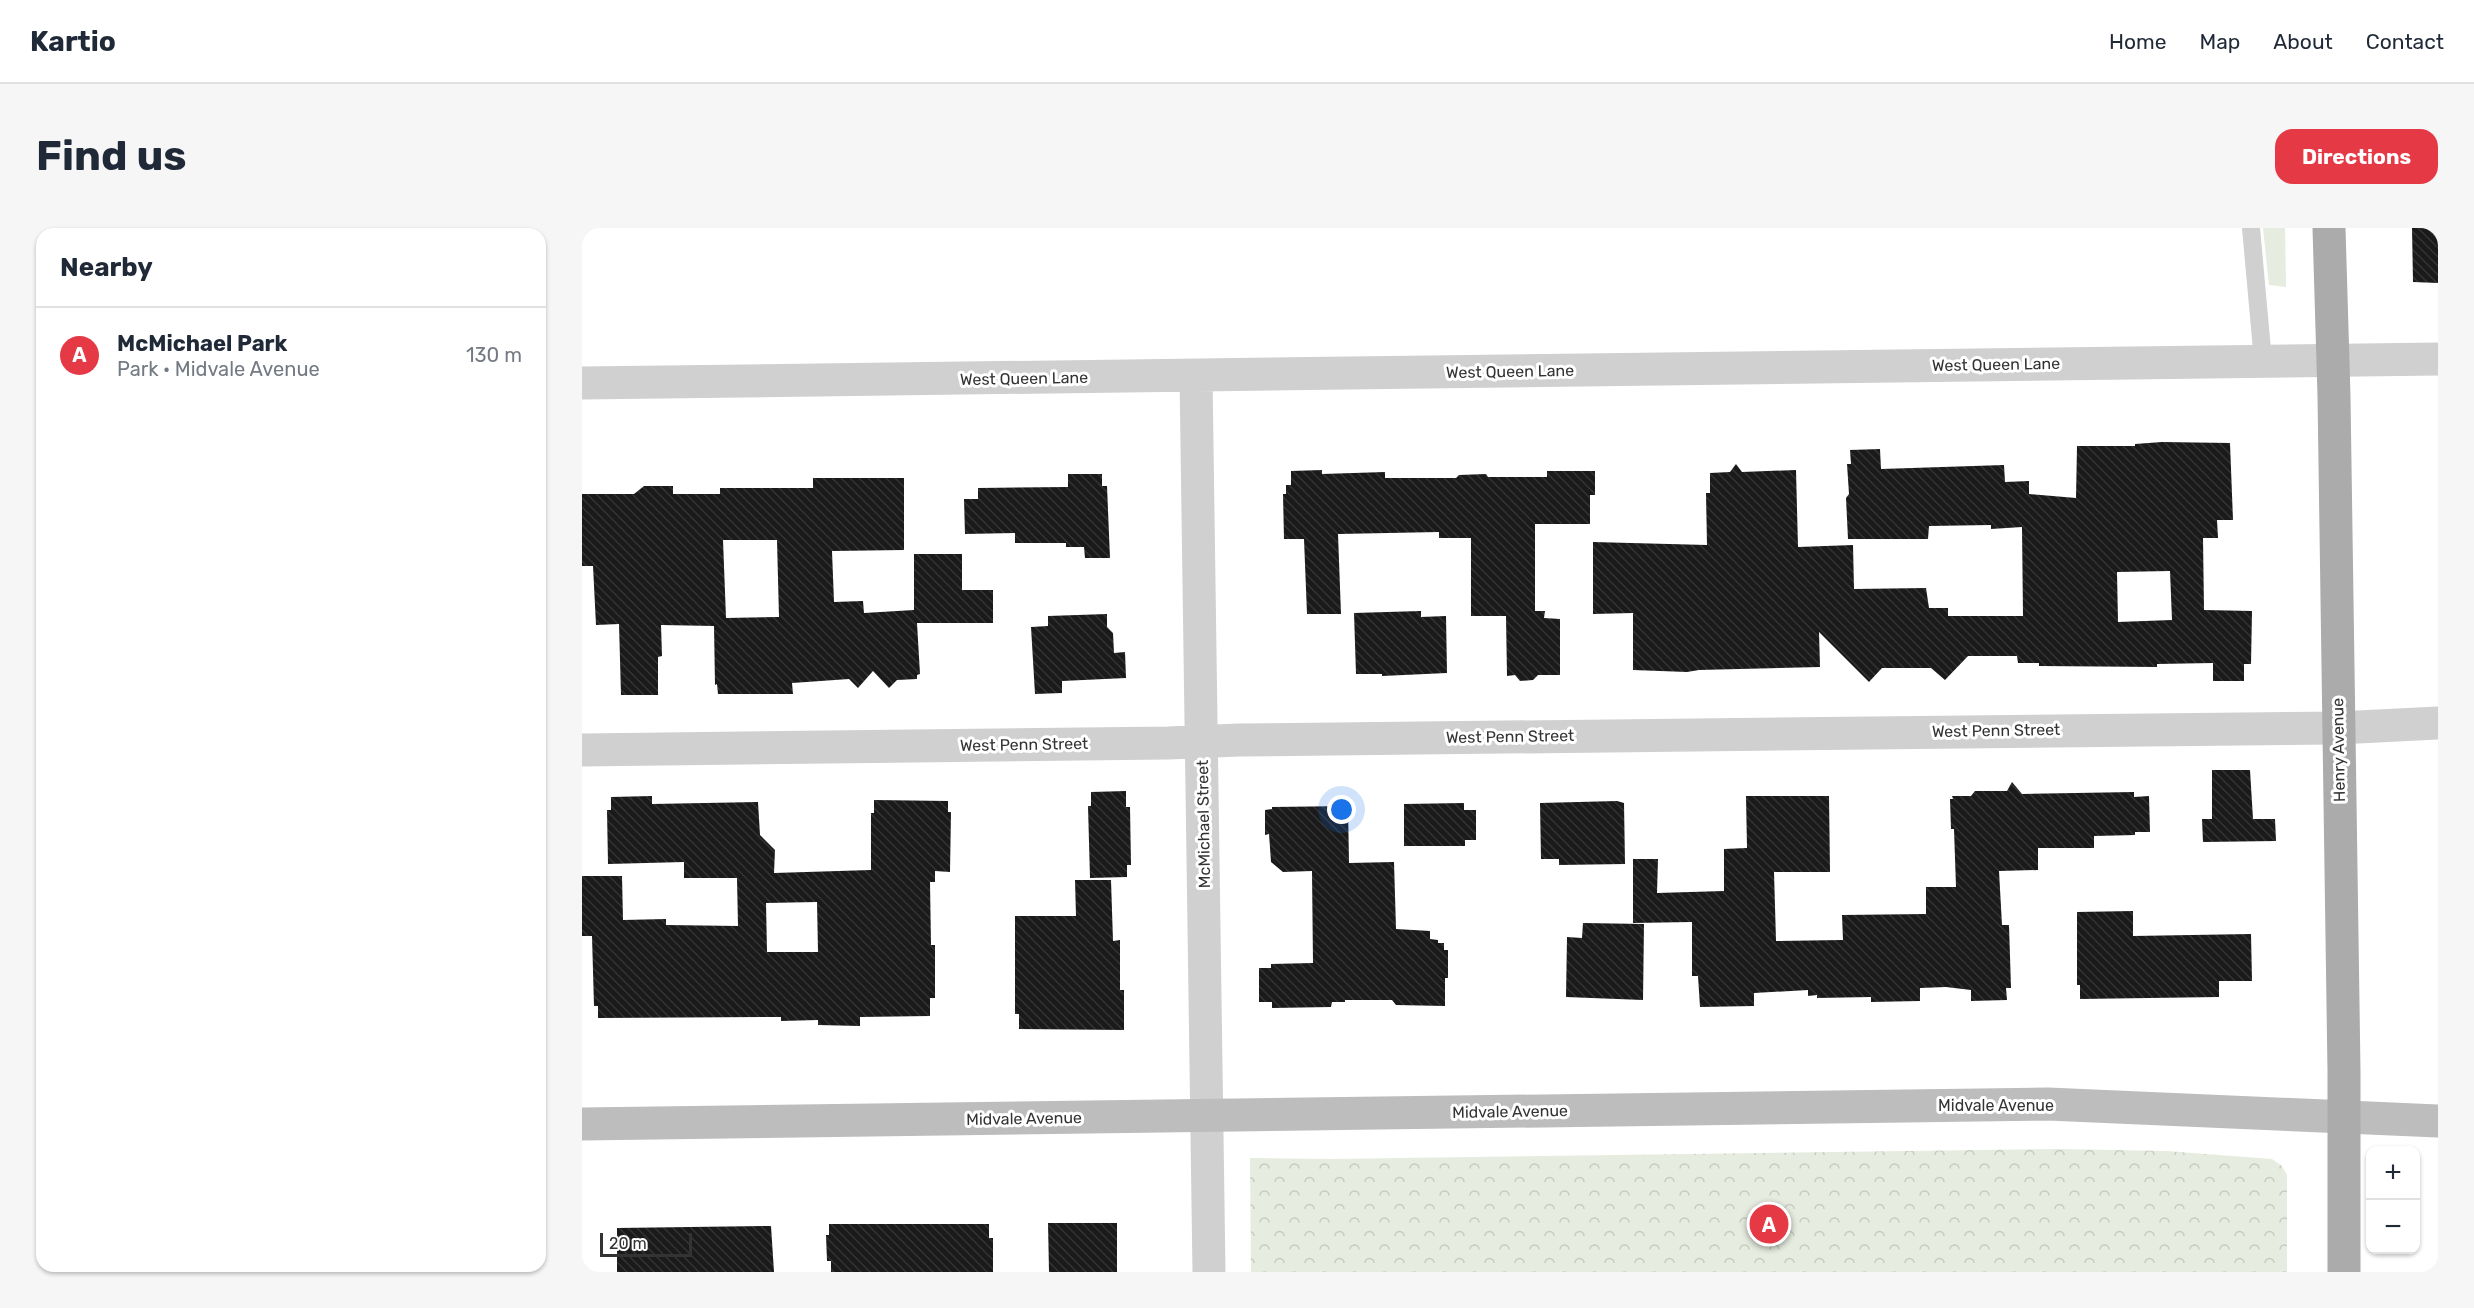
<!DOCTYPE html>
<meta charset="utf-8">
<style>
body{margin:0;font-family:Rubik,sans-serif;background:#f6f6f7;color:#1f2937}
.controls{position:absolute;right:18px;bottom:18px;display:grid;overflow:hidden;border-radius:12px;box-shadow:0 2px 4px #0004}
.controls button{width:54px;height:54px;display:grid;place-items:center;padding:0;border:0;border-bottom:2px solid #e0e1e3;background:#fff;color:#1f2937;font:30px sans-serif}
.scale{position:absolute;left:18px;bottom:15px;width:92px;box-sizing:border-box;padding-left:6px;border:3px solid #333;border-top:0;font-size:16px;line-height:21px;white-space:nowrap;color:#333;-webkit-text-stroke:4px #fff;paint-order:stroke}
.you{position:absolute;left:760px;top:582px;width:21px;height:21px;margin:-15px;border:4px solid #fff;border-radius:50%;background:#1a73e8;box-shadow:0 0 0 9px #1a73e833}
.badge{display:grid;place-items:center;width:39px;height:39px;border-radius:50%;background:#e63946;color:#fff;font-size:20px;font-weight:700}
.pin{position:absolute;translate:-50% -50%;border:3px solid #fff;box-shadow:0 2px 6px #0006}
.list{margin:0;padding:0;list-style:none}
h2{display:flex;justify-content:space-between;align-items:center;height:78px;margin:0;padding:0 24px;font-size:26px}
h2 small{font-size:20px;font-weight:400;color:#747a83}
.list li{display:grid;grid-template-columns:39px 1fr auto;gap:18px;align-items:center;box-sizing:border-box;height:96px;padding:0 24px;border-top:2px solid #e0e1e3}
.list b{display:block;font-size:22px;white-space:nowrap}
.list p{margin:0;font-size:20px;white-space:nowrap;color:#747a83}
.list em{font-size:20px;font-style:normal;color:#747a83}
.map{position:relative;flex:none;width:1856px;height:1044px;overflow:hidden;border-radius:18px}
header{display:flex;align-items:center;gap:36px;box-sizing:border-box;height:84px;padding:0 30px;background:#fff;border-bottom:2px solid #e0e1e3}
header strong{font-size:28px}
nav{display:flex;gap:33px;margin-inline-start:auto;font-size:21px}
.intro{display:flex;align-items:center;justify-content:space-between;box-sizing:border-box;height:144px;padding:0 36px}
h1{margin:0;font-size:42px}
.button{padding:15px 27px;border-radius:18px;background:#e63946;color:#fff;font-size:21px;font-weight:700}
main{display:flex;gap:36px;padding:0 36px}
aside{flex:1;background:#fff;border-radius:18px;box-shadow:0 2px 4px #0004}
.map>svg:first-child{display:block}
.grass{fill:#e6ecdf}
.park{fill:url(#park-crowns)}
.building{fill:url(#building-back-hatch);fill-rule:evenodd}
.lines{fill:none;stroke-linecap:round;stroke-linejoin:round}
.lane{stroke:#d0d0d0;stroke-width:18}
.street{stroke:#d0d0d0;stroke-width:33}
.secondary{stroke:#bdbdbd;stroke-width:33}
.primary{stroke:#ababab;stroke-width:33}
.labels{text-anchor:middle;stroke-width:6;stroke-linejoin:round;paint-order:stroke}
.street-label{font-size:16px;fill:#333;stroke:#fff}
</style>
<header>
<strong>Kartio</strong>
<nav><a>Home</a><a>Map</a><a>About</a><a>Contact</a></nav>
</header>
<div class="intro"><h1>Find us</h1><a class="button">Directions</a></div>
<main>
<aside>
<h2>Nearby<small></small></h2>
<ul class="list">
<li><span class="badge">A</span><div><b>McMichael Park</b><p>Park · Midvale Avenue</p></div><em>130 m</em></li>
</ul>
</aside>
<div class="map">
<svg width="1856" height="1044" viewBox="0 0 1856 1044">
<defs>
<pattern id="park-crowns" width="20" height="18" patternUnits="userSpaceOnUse" patternTransform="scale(1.5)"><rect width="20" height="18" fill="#e6ecdf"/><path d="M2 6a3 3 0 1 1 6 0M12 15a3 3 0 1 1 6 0" fill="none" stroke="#c6cbc0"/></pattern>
<pattern id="building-back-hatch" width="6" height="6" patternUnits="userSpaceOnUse" patternTransform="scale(1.5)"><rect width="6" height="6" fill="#1a1a1a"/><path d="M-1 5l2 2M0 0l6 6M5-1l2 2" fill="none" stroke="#333"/></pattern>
</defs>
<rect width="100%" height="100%" fill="#fff"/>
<!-- grass -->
<path class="grass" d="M 1681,0 L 1703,0 L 1704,59 L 1687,57 Z"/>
<!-- park -->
<path class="park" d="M 1475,921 L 1584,923 L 1690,931 L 1700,938 L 1705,947 L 1705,1044 L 669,1044 L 668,930 L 748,931 Z"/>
<!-- building -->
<path class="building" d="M 1830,0 L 1856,0 L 1856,55 L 1831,54 Z
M 1580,214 L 1648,215 L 1651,292 L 1635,292 L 1636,310 L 1621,310 L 1622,382 L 1670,383 L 1669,436 L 1662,436 L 1662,453 L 1631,453 L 1631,435 L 1575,436 L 1575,439 L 1457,438 L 1457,435 L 1436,435 L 1435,428 L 1386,428 L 1363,452 L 1349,440 L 1300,440 L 1287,454 L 1237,404 L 1238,439 L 1117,442 L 1105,444 L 1051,442 L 1051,385 L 1011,386 L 1011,314 L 1125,317 L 1124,265 L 1128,265 L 1128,245 L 1148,244 L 1154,236 L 1160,244 L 1214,242 L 1216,319 L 1271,317 L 1272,361 L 1344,360 L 1347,380 L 1366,380 L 1366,388 L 1441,388 L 1440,299 L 1409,301 L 1409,297 L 1347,298 L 1346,311 L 1266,311 L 1264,270 L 1267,266 L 1265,236 L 1269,236 L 1268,222 L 1298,221 L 1299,241 L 1422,237 L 1423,254 L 1447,253 L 1447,266 L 1494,270 L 1495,218 L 1553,218 L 1553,216 ZM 1588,343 L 1590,392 L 1536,394 L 1535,344 Z
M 740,242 L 740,246 L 803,244 L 803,250 L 874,250 L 877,247 L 904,246 L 906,249 L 965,249 L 965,243 L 1013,243 L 1013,267 L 1008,267 L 1008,296 L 953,296 L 953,383 L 963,383 L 962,390 L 978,391 L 978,447 L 956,447 L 951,452 L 938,453 L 933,447 L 925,448 L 924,388 L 889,388 L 889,310 L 857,310 L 857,304 L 756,306 L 759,386 L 725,386 L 722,311 L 702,311 L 701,266 L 704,266 L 704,257 L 709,257 L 709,243 Z
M 486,246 L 520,246 L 520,258 L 525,258 L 528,330 L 503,330 L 502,319 L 484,319 L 484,315 L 433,315 L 433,305 L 383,306 L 382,271 L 396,271 L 396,260 L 486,259 Z
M 231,250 L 322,250 L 322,322 L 250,323 L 252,374 L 281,373 L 282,385 L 332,382 L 332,326 L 380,326 L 380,362 L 411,362 L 411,395 L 335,395 L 338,446 L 335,447 L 335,451 L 315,452 L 307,460 L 291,443 L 276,460 L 267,451 L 210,455 L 211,466 L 136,466 L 135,456 L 133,457 L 132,398 L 79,397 L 80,428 L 76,429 L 76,467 L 39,467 L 37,396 L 14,397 L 11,338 L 0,338 L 0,266 L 52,266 L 62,258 L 91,258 L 91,266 L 138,266 L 138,260 L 231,260 ZM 141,312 L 195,312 L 197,389 L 144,390 Z
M 839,383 L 839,389 L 864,388 L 865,445 L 800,448 L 800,446 L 774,446 L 772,385 Z
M 525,386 L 525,399 L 531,405 L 532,425 L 543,424 L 544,450 L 480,453 L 480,465 L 453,466 L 449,399 L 466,398 L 466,388 Z
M 1630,542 L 1668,542 L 1671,591 L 1693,591 L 1694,613 L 1621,614 L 1620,591 L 1630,591 Z
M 1430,554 L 1440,566 L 1552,564 L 1552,569 L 1567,568 L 1568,604 L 1553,604 L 1553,607 L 1512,608 L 1512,620 L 1456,620 L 1456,642 L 1417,643 L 1420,697 L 1427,697 L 1429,760 L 1424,760 L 1425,772 L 1389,773 L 1389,762 L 1364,759 L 1338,760 L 1338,773 L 1289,774 L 1289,769 L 1235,770 L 1235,767 L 1226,768 L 1226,762 L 1172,765 L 1172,778 L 1118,779 L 1116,748 L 1110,748 L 1110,694 L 1051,695 L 1051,631 L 1076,631 L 1075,665 L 1142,663 L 1142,621 L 1165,620 L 1164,568 L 1247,568 L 1248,644 L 1192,644 L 1194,713 L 1261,712 L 1260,687 L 1344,686 L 1344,659 L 1374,659 L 1372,601 L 1369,601 L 1368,571 L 1371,571 L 1370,568 L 1389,568 L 1393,563 L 1425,563 Z
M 544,563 L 544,579 L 548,579 L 549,637 L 545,637 L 545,649 L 508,650 L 506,578 L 509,578 L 509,564 Z
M 70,568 L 70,576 L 176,574 L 178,607 L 193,622 L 192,645 L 289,642 L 289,585 L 292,585 L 292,572 L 366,573 L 366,584 L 369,584 L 368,644 L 353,643 L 353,654 L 348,654 L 349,717 L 353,717 L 353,770 L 348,770 L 348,788 L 278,789 L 278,798 L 236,797 L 236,792 L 199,793 L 199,789 L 16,790 L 16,778 L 12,778 L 10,708 L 0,708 L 0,648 L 40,648 L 41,692 L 84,691 L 84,697 L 156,698 L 155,650 L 102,650 L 102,634 L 26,636 L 25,582 L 29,582 L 29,569 ZM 235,674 L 236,724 L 185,724 L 184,675 Z
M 1035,573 L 1042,575 L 1043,636 L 977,637 L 977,631 L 959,631 L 958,575 Z
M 882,575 L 882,582 L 894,582 L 894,612 L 883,612 L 883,618 L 822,618 L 822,576 Z
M 766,578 L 767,635 L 812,634 L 814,701 L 848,703 L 848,711 L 856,712 L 856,715 L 862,715 L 862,722 L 866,722 L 866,750 L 863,750 L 863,778 L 814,777 L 810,772 L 763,772 L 763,774 L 750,774 L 749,779 L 690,780 L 690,774 L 677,774 L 677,740 L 689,740 L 689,736 L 731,735 L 730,643 L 701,644 L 689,634 L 687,606 L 683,607 L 683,582 L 690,581 L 690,579 Z
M 493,652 L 529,652 L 531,713 L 538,712 L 538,762 L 542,762 L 542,802 L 437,801 L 437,786 L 433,786 L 433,688 L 494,688 Z
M 1551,683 L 1551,708 L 1669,706 L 1670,753 L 1637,753 L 1637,769 L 1498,771 L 1498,757 L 1495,757 L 1495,684 Z
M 1001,695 L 1062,696 L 1061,772 L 984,769 L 985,709 L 1000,710 Z
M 466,995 L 535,995 L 535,1044 L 467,1044 Z
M 247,996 L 407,996 L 407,1010 L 411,1010 L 411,1044 L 249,1044 L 249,1033 L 245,1033 L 244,1007 L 247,1007 Z
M 189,998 L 192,1044 L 35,1044 L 35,1000 Z"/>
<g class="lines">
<!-- lane -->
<path class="lane" d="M 1669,0 L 1681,133"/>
<!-- street -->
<path class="street" d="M 614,148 L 627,1044
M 0,155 L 1856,131
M 0,522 L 586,515 L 657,512 L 1756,500 L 1856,495"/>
<!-- secondary -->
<path class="secondary" d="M 0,896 L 1466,876 L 1856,893"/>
<!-- primary -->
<path class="primary" d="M 1747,0 L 1752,168 L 1762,843 L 1762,1044"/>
</g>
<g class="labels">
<!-- street labels -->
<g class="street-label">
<text transform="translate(1414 136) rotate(-1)" y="6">West Queen Lane</text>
<text transform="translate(928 143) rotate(-1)" y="6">West Queen Lane</text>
<text transform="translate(442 150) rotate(-1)" y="6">West Queen Lane</text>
<text transform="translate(1414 502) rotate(-1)" y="6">West Penn Street</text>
<text transform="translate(928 508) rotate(-1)" y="6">West Penn Street</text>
<text transform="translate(442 516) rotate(-1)" y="6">West Penn Street</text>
<text transform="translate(1756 522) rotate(-91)" y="6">Henry Avenue</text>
<text transform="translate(621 596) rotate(-91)" y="6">McMichael Street</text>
<text x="1414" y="883">Midvale Avenue</text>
<text transform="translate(928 883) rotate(-1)" y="6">Midvale Avenue</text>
<text transform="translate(442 890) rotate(-1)" y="6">Midvale Avenue</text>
</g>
</g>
</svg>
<div class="controls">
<button>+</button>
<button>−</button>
</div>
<div class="scale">20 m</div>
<div class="you"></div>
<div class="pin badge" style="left:1187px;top:996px">A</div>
</div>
</main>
